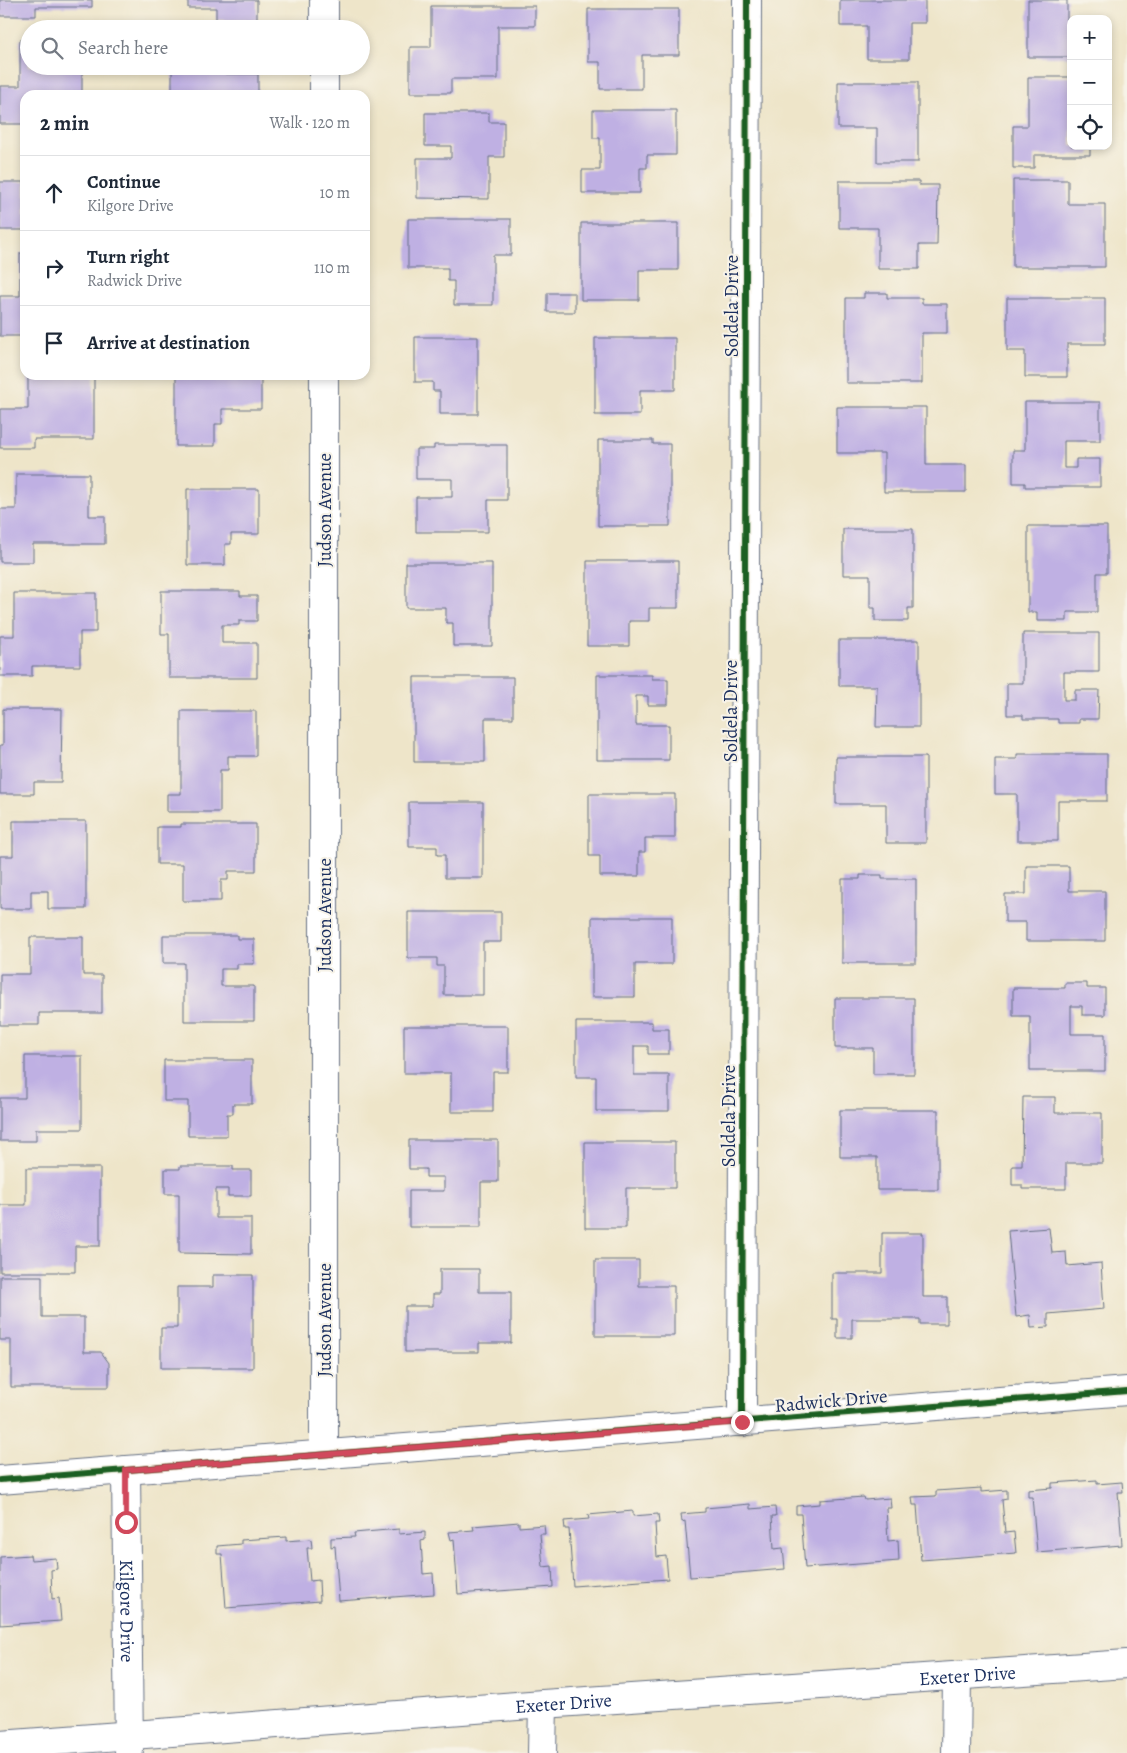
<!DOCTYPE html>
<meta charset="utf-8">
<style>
body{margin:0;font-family:Alegreya,serif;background:#f2f2f3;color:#1f2937}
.controls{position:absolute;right:15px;top:15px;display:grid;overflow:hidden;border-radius:10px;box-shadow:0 2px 8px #0003}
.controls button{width:45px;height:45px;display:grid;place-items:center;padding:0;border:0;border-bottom:1px solid #e0e1e3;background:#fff;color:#1f2937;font:25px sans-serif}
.stop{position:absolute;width:15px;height:15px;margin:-11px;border:4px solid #d1495b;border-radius:50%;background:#fff}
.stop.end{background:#d1495b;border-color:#fff;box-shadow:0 1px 5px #0008}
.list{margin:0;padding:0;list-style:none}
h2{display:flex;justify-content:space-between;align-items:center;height:65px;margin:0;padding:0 20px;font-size:21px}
h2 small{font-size:16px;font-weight:400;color:#747a83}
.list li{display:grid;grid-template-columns:32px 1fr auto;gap:15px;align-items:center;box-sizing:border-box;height:75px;padding:0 20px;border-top:1px solid #e0e1e3}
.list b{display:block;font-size:19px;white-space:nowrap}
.list p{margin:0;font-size:16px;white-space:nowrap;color:#747a83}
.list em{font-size:16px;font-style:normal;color:#747a83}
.icon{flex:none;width:28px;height:28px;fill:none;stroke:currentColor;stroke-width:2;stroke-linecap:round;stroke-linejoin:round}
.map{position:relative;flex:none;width:1127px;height:1753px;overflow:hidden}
.search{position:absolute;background:#fff;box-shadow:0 2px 8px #0003;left:20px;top:20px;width:350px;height:55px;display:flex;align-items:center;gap:12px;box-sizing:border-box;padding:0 18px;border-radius:28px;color:#747a83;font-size:19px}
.panel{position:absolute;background:#fff;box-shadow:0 2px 8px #0003;left:20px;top:90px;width:350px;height:290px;border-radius:15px}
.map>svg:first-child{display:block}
.building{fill:#bfb0e3}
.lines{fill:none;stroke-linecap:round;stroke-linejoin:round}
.minor-casing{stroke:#656f83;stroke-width:30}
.minor{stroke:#fff;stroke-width:28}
.cycleway-casing{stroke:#f7f3e8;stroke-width:9}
.cycleway{stroke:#1b5e20;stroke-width:6}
.route{stroke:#d1495b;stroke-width:6}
.labels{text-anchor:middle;stroke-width:4;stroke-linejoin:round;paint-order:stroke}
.street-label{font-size:19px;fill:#1b2f5e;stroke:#f7f3e8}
</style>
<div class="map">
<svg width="1127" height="1753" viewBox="0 0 1127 1753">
<rect width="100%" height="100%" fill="#f7f3e8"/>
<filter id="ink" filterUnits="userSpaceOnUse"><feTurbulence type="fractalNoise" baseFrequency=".02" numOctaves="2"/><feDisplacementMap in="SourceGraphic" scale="10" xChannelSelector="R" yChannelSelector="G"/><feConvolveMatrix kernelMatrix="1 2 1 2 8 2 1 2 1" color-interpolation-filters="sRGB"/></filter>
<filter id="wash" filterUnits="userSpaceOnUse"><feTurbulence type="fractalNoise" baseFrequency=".0096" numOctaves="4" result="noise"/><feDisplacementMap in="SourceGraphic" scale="20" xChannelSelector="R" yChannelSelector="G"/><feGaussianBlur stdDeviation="1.12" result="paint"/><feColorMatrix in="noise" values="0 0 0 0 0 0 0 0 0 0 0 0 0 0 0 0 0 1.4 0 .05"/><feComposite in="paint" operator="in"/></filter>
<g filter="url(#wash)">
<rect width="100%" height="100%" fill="#eee5c9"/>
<g id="blocks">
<!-- building -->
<path class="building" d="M 0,0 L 92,0 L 92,7 L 36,7 L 36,16 L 0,16 Z
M 188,0 L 257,0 L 257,20 L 216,20 L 216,8 L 188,8 Z
M 840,0 L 925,0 L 925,23 L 909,23 L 909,59 L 867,59 L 867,26 L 840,26 Z
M 1028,0 L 1067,0 L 1067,20 L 1071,20 L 1071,57 L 1028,57 Z
M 431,6 L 535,6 L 535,26 L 498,26 L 498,79 L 451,79 L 451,93 L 410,93 L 410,47 L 431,47 Z
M 588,9 L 679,9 L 679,55 L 642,55 L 642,89 L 600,89 L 600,62 L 588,62 Z
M 20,40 L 29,40 L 29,66 L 82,66 L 82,95 L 25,95 L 25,124 L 0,124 L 0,86 L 20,86 Z
M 172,66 L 225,66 L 225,74 L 258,74 L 258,95 L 172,95 Z
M 1028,77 L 1071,77 L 1071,146 L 1090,146 L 1090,155 L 1034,155 L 1034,168 L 1013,168 L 1013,126 L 1028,126 Z
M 838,82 L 918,82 L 918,162 L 877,162 L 877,128 L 838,128 Z
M 593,110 L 676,110 L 676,155 L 647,155 L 647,168 L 640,168 L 640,193 L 582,193 L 582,170 L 600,170 L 600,138 L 593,138 Z
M 425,113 L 489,113 L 489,122 L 504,122 L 504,157 L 489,157 L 489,199 L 417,198 L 417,158 L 451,158 L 451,146 L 425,146 Z
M 1013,180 L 1068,180 L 1068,204 L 1105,204 L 1105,267 L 1013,267 Z
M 839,181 L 919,181 L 919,185 L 938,185 L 937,245 L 919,245 L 919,269 L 878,269 L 878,228 L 839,228 Z
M 0,182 L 25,182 L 25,230 L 0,230 Z
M 408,219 L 511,219 L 511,255 L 493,255 L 493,305 L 454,305 L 454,281 L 448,281 L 448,268 L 408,268 Z
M 581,223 L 678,223 L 678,270 L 639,270 L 639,300 L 581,300 Z
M 20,253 L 25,253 L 25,336 L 0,336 L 0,296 L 20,296 Z
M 547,293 L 575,293 L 575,312 L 547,312 Z
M 864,293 L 887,293 L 887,298 L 922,298 L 922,304 L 947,304 L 947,333 L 922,333 L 922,383 L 846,383 L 846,298 L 864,298 Z
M 1007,298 L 1105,298 L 1105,344 L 1067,344 L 1067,377 L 1025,377 L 1025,351 L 1007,351 Z
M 415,337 L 478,337 L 478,414 L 440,414 L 440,391 L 433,391 L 433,382 L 415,382 Z
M 595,338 L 675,338 L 675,390 L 640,390 L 640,415 L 595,415 Z
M 28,375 L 94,375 L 94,439 L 34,439 L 34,448 L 0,448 L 0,409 L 28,409 Z
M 176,375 L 261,375 L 261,409 L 222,409 L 222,424 L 215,424 L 215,446 L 176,446 Z
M 1025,402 L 1100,402 L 1100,441 L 1064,441 L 1064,468 L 1076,468 L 1076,459 L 1100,459 L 1100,487 L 1025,487 L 1025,483 L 1013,483 L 1013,450 L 1025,450 Z
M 837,407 L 926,407 L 926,465 L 966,465 L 966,492 L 884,492 L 884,453 L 837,453 Z
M 598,440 L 653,440 L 653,444 L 670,444 L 670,526 L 598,526 Z
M 434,445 L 507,445 L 507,500 L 488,500 L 488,532 L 416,532 L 416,497 L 452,497 L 452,479 L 416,479 L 416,449 L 434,449 Z
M 16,474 L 89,474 L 89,516 L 105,516 L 105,544 L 33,544 L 33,562 L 0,562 L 0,509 L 16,509 Z
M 187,489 L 259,489 L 259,534 L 231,534 L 231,544 L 225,544 L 225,565 L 187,565 Z
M 1028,526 L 1107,526 L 1107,573 L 1097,573 L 1097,612 L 1067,612 L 1067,621 L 1037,621 L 1037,612 L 1028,612 Z
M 843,529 L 913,529 L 913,608 L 908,608 L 908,621 L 875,621 L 875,608 L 870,608 L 870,575 L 843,575 Z
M 587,561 L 678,561 L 678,608 L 649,608 L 649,621 L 629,621 L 629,646 L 587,646 Z
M 406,563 L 492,563 L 492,646 L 453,646 L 453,623 L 446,623 L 446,608 L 406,608 Z
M 161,591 L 240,591 L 240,596 L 257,596 L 257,621 L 239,621 L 239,625 L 222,625 L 222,643 L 257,643 L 257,678 L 169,678 L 169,634 L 161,634 Z
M 14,593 L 96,593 L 96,632 L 80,632 L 80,666 L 32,666 L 32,676 L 0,676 L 0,636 L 14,636 Z
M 1023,633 L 1099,633 L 1099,672 L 1064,672 L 1064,700 L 1075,700 L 1075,690 L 1099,690 L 1098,719 L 1079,719 L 1079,723 L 1058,723 L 1058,719 L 1023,719 L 1023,715 L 1007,715 L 1007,683 L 1023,683 Z
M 839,640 L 919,640 L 919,727 L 876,727 L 877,686 L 839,686 Z
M 597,675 L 652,675 L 652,679 L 668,679 L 668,705 L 648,705 L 648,696 L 636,696 L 636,725 L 669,725 L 669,760 L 597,760 Z
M 414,677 L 513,677 L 513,718 L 485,718 L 485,762 L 414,762 Z
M 3,709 L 62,709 L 61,782 L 34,782 L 34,794 L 0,794 L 0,745 L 3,745 Z
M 181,711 L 256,711 L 256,756 L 228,756 L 228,770 L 220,770 L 220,812 L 167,812 L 167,794 L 181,794 Z
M 1017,754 L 1107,754 L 1107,801 L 1058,801 L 1058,841 L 1017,841 L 1017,794 L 995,794 L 995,759 L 1017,759 Z
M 836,757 L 926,757 L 926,843 L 886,843 L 886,804 L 836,804 Z
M 589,794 L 675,794 L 675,838 L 645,838 L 645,852 L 639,852 L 639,876 L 600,876 L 600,856 L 589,856 Z
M 409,802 L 483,802 L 483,878 L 445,878 L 445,855 L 437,855 L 437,847 L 409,847 Z
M 13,821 L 86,821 L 86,909 L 48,909 L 48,891 L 31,891 L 31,909 L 0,909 L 0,856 L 13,856 Z
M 181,824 L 256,824 L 256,871 L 228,871 L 228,880 L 221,880 L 221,901 L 183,901 L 183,864 L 157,864 L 157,827 L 181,827 Z
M 1026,866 L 1069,866 L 1069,891 L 1105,891 L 1105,941 L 1026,941 L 1026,922 L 1005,922 L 1005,894 L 1026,894 Z
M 860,875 L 882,875 L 882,879 L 916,879 L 916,963 L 842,963 L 842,879 L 860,879 Z
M 408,912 L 501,912 L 501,942 L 483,942 L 483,995 L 444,995 L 444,966 L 437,966 L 437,958 L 408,958 Z
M 592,917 L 672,917 L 672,964 L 635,964 L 635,997 L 592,997 Z
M 163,935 L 237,935 L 237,939 L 254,939 L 254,964 L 237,964 L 237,969 L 221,969 L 221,986 L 254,986 L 254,1021 L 184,1021 L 184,963 L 163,963 Z
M 30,937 L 83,937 L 83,975 L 102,975 L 102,1013 L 39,1013 L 39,1025 L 0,1025 L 0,974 L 30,974 Z
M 1065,983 L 1087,983 L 1087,988 L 1105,988 L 1105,1015 L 1082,1015 L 1082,1006 L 1071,1006 L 1071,1034 L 1105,1034 L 1105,1071 L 1030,1071 L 1030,1016 L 1013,1016 L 1013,988 L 1065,988 Z
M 835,998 L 914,998 L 914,1074 L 873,1074 L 873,1048 L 835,1048 Z
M 576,1022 L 652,1022 L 652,1029 L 669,1029 L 669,1054 L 648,1054 L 648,1046 L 634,1046 L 634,1075 L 669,1075 L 669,1111 L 596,1111 L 596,1077 L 576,1077 Z
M 404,1026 L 508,1026 L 508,1072 L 493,1072 L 493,1112 L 451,1112 L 451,1073 L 404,1073 Z
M 25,1056 L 82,1056 L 82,1129 L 36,1129 L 36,1141 L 0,1141 L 0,1098 L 25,1098 Z
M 164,1060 L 252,1060 L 252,1104 L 233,1104 L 233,1114 L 227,1114 L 227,1136 L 188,1136 L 188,1101 L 164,1101 Z
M 1023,1097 L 1055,1097 L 1055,1113 L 1102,1113 L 1102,1163 L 1066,1163 L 1066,1189 L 1022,1189 L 1022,1185 L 1012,1185 L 1012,1166 L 1022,1166 Z
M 840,1110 L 938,1110 L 938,1190 L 877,1190 L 877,1157 L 840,1157 Z
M 409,1140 L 498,1140 L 498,1182 L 481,1182 L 481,1227 L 409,1227 L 409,1191 L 444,1191 L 444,1177 L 426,1177 L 426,1169 L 409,1169 Z
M 585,1142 L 675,1142 L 675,1188 L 626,1188 L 626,1228 L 585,1228 Z
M 180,1166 L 233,1166 L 233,1170 L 251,1170 L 251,1196 L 228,1196 L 228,1189 L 216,1189 L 216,1218 L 251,1218 L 251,1254 L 179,1253 L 179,1194 L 165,1194 L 165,1169 L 180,1169 Z
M 26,1168 L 100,1168 L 100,1246 L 75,1246 L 75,1272 L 0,1272 L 0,1205 L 26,1205 Z
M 1049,1228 L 1052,1253 L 1066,1252 L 1067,1266 L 1101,1263 L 1104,1309 L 1048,1314 L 1048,1327 L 1031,1328 L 1030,1315 L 1016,1317 L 1008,1231 Z
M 882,1233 L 923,1233 L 923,1297 L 947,1297 L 947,1324 L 920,1324 L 920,1319 L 852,1319 L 852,1338 L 837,1338 L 837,1319 L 832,1319 L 832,1273 L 882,1273 Z
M 595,1260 L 639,1260 L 639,1286 L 674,1286 L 674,1336 L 595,1336 Z
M 440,1269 L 479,1269 L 479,1292 L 511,1292 L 511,1343 L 479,1343 L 479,1352 L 405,1352 L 405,1306 L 433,1306 L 433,1294 L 440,1294 Z
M 213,1275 L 253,1275 L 253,1368 L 161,1368 L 161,1328 L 177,1328 L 177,1287 L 213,1287 Z
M 0,1276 L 42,1276 L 42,1317 L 84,1317 L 84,1352 L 101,1352 L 109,1363 L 109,1387 L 11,1387 L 11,1340 L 0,1340 Z
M 1097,1480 L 1097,1484 L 1122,1482 L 1123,1492 L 1118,1492 L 1122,1545 L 1037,1552 L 1032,1497 L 1028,1497 L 1028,1490 L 1052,1488 L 1052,1483 Z
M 981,1488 L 981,1492 L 1007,1490 L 1007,1499 L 1002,1500 L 1005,1533 L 1014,1532 L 1016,1553 L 921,1560 L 917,1505 L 913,1505 L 912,1497 L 936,1496 L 936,1491 Z
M 864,1497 L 865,1500 L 890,1498 L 891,1508 L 886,1508 L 888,1541 L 898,1540 L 899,1561 L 805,1568 L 801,1514 L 796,1514 L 796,1506 L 820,1504 L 820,1500 Z
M 750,1504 L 750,1509 L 775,1507 L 776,1516 L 772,1516 L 774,1549 L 783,1548 L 785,1569 L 690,1577 L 685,1521 L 682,1522 L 681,1514 L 705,1512 L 705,1508 Z
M 633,1511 L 633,1516 L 658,1514 L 659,1523 L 655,1523 L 657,1557 L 666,1556 L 668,1579 L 573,1586 L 569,1529 L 565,1529 L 564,1521 L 589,1519 L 588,1515 Z
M 519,1522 L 519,1527 L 544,1525 L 545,1534 L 540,1534 L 543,1567 L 552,1566 L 553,1587 L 458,1594 L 454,1539 L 451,1540 L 449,1532 L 474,1530 L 473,1526 Z
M 399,1529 L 399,1534 L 425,1532 L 425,1540 L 421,1541 L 423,1574 L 433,1573 L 434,1594 L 339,1601 L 335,1546 L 331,1547 L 331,1538 L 355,1537 L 354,1533 Z
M 286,1537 L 286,1541 L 311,1539 L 312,1548 L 307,1548 L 310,1581 L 319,1580 L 320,1601 L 226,1608 L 222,1554 L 217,1554 L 217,1546 L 241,1544 L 241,1540 Z
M 30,1555 L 31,1560 L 56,1558 L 57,1569 L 51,1570 L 52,1599 L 59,1598 L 61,1621 L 0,1625 L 0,1557 Z"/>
</g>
</g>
<g filter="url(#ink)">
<use href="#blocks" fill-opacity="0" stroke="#656f83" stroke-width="1"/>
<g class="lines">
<!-- minor casing -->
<g class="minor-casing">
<g id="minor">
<path d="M 324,0 L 324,29"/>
<path d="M 324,66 L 324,95"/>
<path d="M 324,375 L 324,1455"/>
<path d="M 742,1422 L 747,0"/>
<path id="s1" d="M 126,1470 L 129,1751"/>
<path d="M 0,1480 L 1127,1391"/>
<path id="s2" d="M 0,1745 L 543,1704 L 1127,1664"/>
<path d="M 542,1753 L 543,1704"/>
<path d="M 956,1753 L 957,1676"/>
</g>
</g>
<!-- minor -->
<use href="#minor" class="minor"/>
<!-- cycleway casing -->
<g class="cycleway-casing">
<path id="cycleway" d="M 742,1422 L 747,0
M 0,1480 L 1127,1391"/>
</g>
<!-- cycleway -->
<use href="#cycleway" class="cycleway"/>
</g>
</g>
<g class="lines" filter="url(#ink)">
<!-- route -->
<path class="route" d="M 126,1522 L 126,1470 L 742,1422"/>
</g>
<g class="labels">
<!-- street labels -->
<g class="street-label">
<text transform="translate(731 306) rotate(-90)" y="7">Soldela Drive</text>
<text transform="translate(324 510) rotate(-90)" y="7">Judson Avenue</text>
<text transform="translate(730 711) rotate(-90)" y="7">Soldela Drive</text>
<text transform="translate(324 915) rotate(-90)" y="7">Judson Avenue</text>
<text transform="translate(728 1116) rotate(-90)" y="7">Soldela Drive</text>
<text transform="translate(324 1320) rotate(-90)" y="7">Judson Avenue</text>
<text transform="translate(831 1400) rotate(-5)" y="7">Radwick Drive</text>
<text dy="7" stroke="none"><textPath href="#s1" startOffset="141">Kilgore Drive</textPath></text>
<text dy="7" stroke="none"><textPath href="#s2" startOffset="970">Exeter Drive</textPath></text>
<text dy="7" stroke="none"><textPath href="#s2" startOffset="565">Exeter Drive</textPath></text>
</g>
</g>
</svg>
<div class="controls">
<button>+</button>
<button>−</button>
<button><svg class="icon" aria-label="locate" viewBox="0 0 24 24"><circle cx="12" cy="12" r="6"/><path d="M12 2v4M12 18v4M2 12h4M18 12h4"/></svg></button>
</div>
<div class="stop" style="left:126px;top:1522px"></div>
<div class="stop end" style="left:742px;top:1422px"></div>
<div class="search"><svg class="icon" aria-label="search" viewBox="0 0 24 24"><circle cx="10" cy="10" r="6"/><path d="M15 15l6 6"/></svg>Search here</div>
<section class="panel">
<h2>2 min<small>Walk · 120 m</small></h2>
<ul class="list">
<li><svg class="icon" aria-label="ahead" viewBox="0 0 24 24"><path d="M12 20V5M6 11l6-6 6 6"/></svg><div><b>Continue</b><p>Kilgore Drive</p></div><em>10 m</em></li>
<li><svg class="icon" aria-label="right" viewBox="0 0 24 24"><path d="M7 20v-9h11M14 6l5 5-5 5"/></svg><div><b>Turn right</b><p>Radwick Drive</p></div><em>110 m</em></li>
<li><svg class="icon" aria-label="arrive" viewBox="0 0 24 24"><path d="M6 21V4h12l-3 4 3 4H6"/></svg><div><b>Arrive at destination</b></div></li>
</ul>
</section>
</div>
